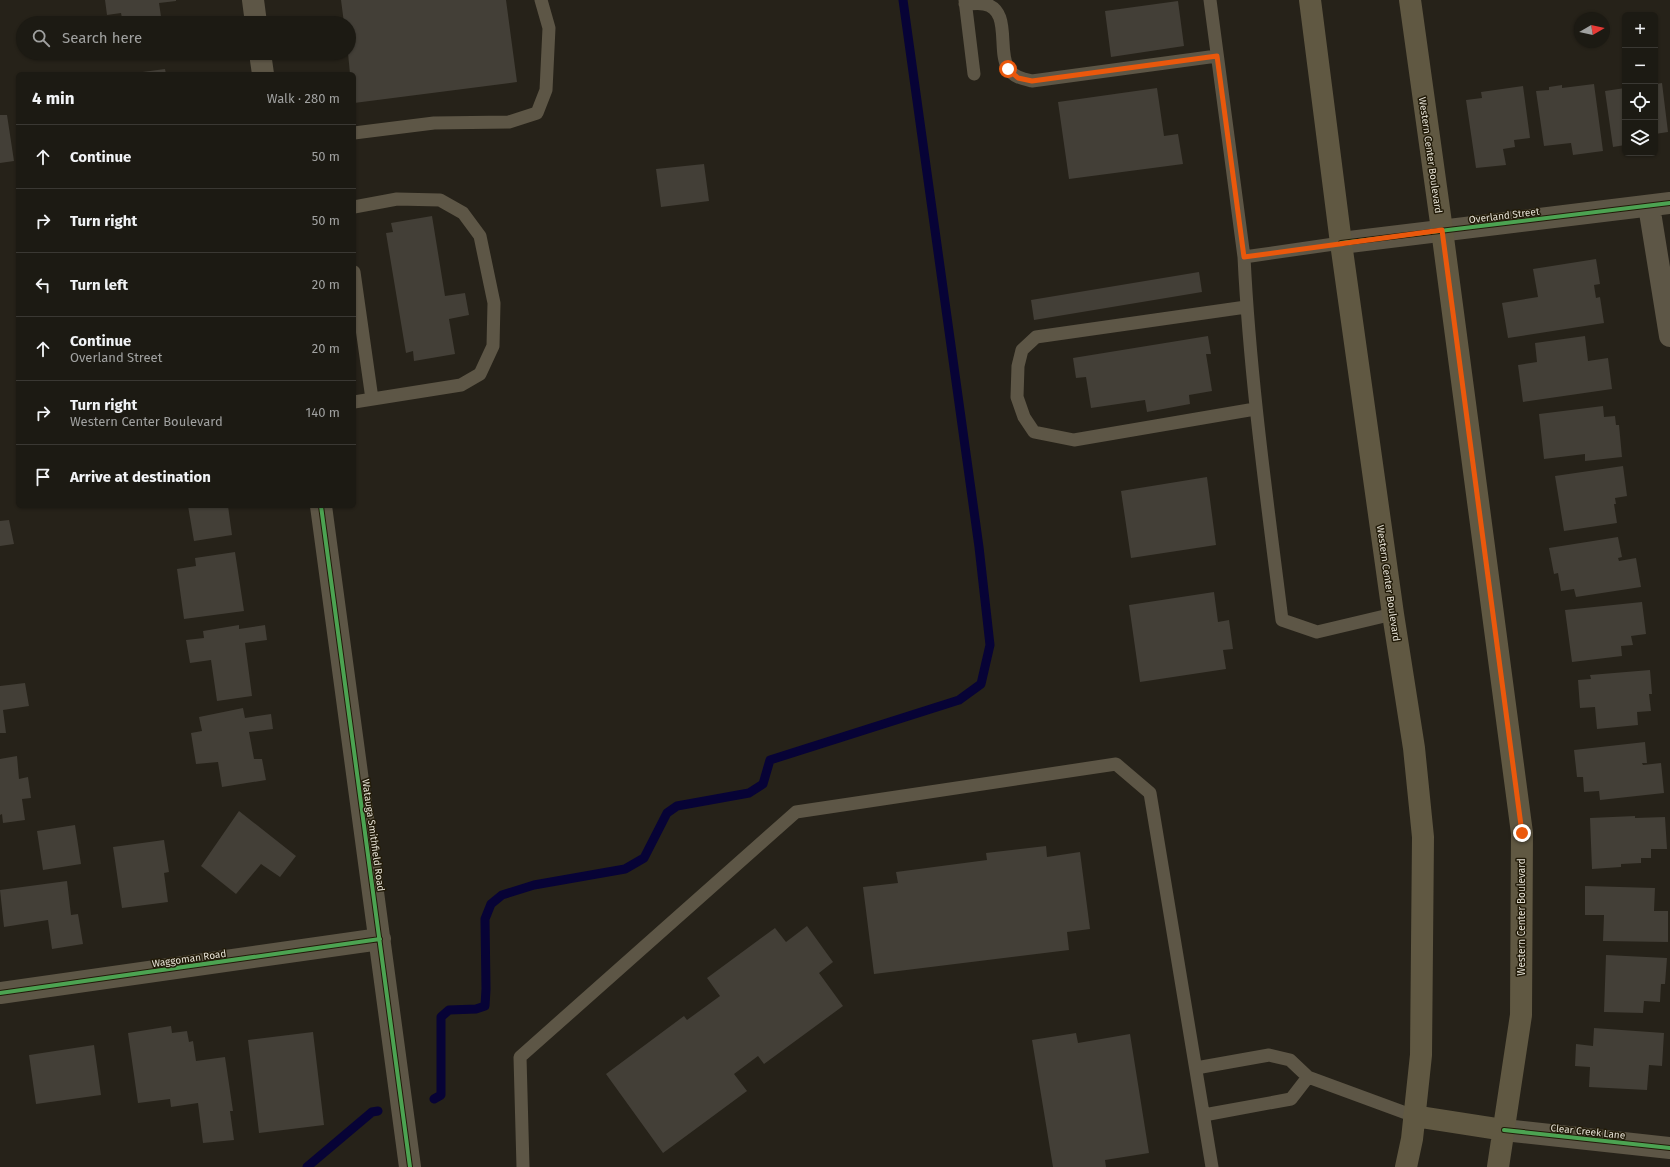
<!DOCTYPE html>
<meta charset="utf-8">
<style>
body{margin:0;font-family:"Fira Sans",sans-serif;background:#292721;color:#f1f3f6}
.controls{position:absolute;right:12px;top:12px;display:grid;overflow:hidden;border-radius:6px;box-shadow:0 1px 3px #0004}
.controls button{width:36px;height:36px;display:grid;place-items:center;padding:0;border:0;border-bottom:1px solid #3a3833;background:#1c1a13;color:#f1f3f6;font:20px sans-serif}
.compass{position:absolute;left:1574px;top:12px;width:36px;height:36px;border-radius:50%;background:#1c1a13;box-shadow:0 1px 3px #0004;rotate:81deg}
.stop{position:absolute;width:12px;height:12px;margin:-9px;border:3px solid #ea580c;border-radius:50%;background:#fff}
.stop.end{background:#ea580c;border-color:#fff;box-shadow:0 1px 4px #0008}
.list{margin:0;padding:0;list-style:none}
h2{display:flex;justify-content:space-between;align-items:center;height:52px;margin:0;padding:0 16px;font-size:17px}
h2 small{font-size:13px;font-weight:400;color:#a0a1a0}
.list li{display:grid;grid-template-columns:26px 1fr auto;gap:12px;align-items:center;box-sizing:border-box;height:64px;padding:0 16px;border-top:1px solid #3a3833}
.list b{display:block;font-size:15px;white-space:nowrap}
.list p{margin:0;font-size:13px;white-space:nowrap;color:#a0a1a0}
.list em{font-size:13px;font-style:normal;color:#a0a1a0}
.icon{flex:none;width:22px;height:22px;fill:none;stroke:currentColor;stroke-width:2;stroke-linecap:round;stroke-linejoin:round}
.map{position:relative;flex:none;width:1670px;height:1167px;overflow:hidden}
.search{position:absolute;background:#1c1a13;box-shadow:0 1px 3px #0004;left:16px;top:16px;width:340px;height:44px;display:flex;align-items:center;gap:10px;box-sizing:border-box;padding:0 14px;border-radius:22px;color:#a0a1a0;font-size:15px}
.panel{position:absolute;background:#1c1a13;box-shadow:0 1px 3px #0004;left:16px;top:72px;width:340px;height:436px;border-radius:6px}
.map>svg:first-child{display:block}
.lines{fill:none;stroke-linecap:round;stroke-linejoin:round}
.stream{stroke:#070336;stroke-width:9}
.building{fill:#433f37}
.lane{stroke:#5d5646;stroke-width:13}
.street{stroke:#5d5646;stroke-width:22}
.secondary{stroke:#605842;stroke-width:22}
.cycleway-casing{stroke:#221b09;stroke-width:6}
.cycleway{stroke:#4ca352;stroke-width:4}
.route{stroke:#ea580c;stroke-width:5}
.labels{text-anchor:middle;stroke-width:3;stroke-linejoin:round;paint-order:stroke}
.street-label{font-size:10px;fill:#e5e1d5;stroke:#221b09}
</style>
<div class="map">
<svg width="1670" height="1167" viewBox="0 0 1670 1167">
<rect width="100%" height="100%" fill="#262219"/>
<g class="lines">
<!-- stream -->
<path class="stream" d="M 434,1099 L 441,1095 L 441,1017 L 449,1010 L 476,1009 L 485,1006 L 486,989 L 485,919 L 491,904 L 502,895 L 534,885 L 625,869 L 644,858 L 667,813 L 677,806 L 749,793 L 763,784 L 770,760 L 959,700 L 981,684 L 990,645 L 979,547 L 903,0
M 307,1167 L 372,1112 L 378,1111"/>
</g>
<!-- building -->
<path class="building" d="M 105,0 L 176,0 L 176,1 L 159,3 L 162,23 L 123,23 L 121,13 L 107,15 Z
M 341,0 L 506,0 L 517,82 L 354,103 L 354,74 L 350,74 L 348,53 L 349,53 L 349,23 L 344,23 Z
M 1178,1 L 1184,46 L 1111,57 L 1105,11 Z
M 127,53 L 167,53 L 167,54 L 128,60 Z
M 165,69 L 166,74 L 135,74 L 135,73 Z
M 1662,83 L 1668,132 L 1655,134 L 1655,84 Z
M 1594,84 L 1603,151 L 1573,155 L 1571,143 L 1544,146 L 1536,91 L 1549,90 L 1549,87 L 1562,85 L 1562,88 Z
M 1523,86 L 1530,138 L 1514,140 L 1515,147 L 1503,149 L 1506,165 L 1476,168 L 1466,100 L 1482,98 L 1481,92 Z
M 1157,88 L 1164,136 L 1178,134 L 1183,164 L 1069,179 L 1058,102 Z
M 1625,88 L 1625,145 L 1613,147 L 1605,91 Z
M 0,115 L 7,115 L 14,161 L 0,163 Z
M 704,164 L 709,201 L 661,207 L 656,169 Z
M 432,216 L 445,296 L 465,293 L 469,315 L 449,319 L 455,354 L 414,361 L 413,351 L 406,353 L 386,233 L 393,232 L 391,223 Z
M 1596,259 L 1600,284 L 1594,285 L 1596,298 L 1600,297 L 1604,323 L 1508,338 L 1502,303 L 1538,297 L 1533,269 Z
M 1199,272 L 1202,292 L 1034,320 L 1031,300 Z
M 1208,336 L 1211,354 L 1206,354 L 1212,391 L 1189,395 L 1190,404 L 1147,412 L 1145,400 L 1091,408 L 1086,377 L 1076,378 L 1073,358 Z
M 1585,336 L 1588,361 L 1608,358 L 1612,389 L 1523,402 L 1518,365 L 1537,362 L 1535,343 Z
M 1603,406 L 1604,417 L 1615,416 L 1616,425 L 1619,425 L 1622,457 L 1585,461 L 1585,454 L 1544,459 L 1539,414 Z
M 1623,466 L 1627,496 L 1615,498 L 1616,504 L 1614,504 L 1617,523 L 1564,531 L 1555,476 Z
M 1207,477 L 1216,545 L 1131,558 L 1121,491 Z
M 188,506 L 228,506 L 232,535 L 194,541 Z
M 9,520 L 14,544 L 0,546 L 0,521 Z
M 1618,537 L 1622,557 L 1618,558 L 1619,561 L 1636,558 L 1641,587 L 1576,597 L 1574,589 L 1561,591 L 1558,573 L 1554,574 L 1549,548 Z
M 235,552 L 244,611 L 184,619 L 177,569 L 196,566 L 195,558 Z
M 1214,592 L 1218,622 L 1229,620 L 1233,649 L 1223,650 L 1226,669 L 1140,682 L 1129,605 Z
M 1642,602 L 1646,634 L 1631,636 L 1633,645 L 1621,646 L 1622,656 L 1572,662 L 1565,610 Z
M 239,625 L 239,629 L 265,625 L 267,640 L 245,643 L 252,696 L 217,701 L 211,660 L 190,663 L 186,640 L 204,638 L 203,631 Z
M 1650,670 L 1652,694 L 1649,694 L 1651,711 L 1637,712 L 1638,725 L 1597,729 L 1595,707 L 1580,708 L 1578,680 L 1591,679 L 1590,675 Z
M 25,683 L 29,706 L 3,710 L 6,733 L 0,733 L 0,686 Z
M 243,708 L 245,718 L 271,714 L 273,729 L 249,732 L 254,759 L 262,759 L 266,780 L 222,787 L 218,762 L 196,764 L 191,733 L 202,731 L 199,717 Z
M 1645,742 L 1647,763 L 1642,763 L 1643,765 L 1661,763 L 1664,793 L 1600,800 L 1599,791 L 1584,792 L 1583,777 L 1577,777 L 1574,750 Z
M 17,756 L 19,779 L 28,777 L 31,798 L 22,799 L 25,820 L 3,823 L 2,814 L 0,815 L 0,759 Z
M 239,811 L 296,856 L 280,877 L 261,864 L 236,894 L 201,866 Z
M 1635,816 L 1635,818 L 1665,817 L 1667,849 L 1651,849 L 1651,858 L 1641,858 L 1641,863 L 1621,864 L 1621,867 L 1592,869 L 1590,818 Z
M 75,825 L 81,864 L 43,870 L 37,831 Z
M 164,840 L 169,872 L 164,873 L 168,902 L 122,908 L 113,847 Z
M 1046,846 L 1047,857 L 1080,852 L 1090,929 L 1067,932 L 1069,950 L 874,974 L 863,887 L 898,883 L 896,872 L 987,860 L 986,853 Z
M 67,881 L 71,915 L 78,914 L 83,944 L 52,949 L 48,920 L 4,927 L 0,890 Z
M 1585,886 L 1655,888 L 1654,911 L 1668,911 L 1668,942 L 1603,941 L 1604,915 L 1585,915 Z
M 807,926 L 833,962 L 819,973 L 843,1006 L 764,1064 L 758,1056 L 734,1074 L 747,1091 L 663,1153 L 606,1074 L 684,1016 L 687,1020 L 720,996 L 707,978 L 775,928 L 786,942 Z
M 1606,955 L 1667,958 L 1665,984 L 1661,984 L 1660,1002 L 1644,1001 L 1643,1013 L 1604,1012 Z
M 171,1026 L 172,1033 L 187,1031 L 189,1042 L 193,1041 L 196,1061 L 225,1057 L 233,1111 L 230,1111 L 234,1140 L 203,1143 L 198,1103 L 171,1107 L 170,1099 L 138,1103 L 128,1033 Z
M 1594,1028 L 1664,1033 L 1662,1066 L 1649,1065 L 1647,1090 L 1589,1087 L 1590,1067 L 1575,1066 L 1576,1044 L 1593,1046 Z
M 313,1032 L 324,1125 L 259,1133 L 248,1040 Z
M 1076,1033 L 1078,1043 L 1130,1034 L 1149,1153 L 1105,1160 L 1106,1167 L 1053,1167 L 1032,1040 Z
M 94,1045 L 101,1095 L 36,1104 L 29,1055 Z"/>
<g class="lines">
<!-- lane -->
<path class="lane" d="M 965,0 L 974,74
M 1210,0 L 1244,257
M 965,4 C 971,4 978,3 984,4 C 1012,9 997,51 1008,68 C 1013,77 1023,79 1032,81 L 1217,56
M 354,133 L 434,123 L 509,122 L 537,113 L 546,90 L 549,28 L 541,0
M 354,207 L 397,199 L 440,200 L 463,213 L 480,236 L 494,303 L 493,346 L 480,374 L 461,385 L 354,402
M 1341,243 L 1244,257 C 1250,379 1267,500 1282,620 L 1317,632 L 1393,614
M 354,272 L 372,399
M 1246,307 L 1036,337 L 1022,350 L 1018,366 L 1017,397 L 1024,417 L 1034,432 L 1074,440 L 1255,409
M 1196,1068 L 1269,1055 L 1290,1060 L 1308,1077 L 1414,1116
M 1204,1115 L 1291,1099 L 1308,1077
M 523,1167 L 520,1057 L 796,812 L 1116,764 L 1150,793 L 1212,1167"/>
<!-- street -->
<path class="street" d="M 253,0 L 256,23
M 260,53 L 263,74
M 1649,206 L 1670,336
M 1341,243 L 1670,203
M 321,506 L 410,1167
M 0,993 L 380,939
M 1504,1130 L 1670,1148"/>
<!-- secondary -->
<path class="secondary" d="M 1310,0 L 1341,243 L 1393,614 L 1414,748 L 1423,837 L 1421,1055 L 1412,1139 L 1406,1167
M 1410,0 L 1442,230 L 1522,833 L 1521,1015 L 1498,1167
M 1414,1116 L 1504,1130"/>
<!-- cycleway casing -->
<g class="cycleway-casing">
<path id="cycleway" d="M 1341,243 L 1670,203
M 321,506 L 410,1167
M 0,993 L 380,939
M 1504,1130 L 1670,1148"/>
</g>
<!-- cycleway -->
<use href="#cycleway" class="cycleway"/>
</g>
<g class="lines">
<!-- route -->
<path class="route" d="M 1008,69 L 1018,78 L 1032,81 L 1217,56 L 1244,257 L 1442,230 L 1522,833"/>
</g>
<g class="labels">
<!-- street labels -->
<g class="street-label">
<text transform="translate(1431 155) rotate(82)" y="4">Western Center Boulevard</text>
<text transform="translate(1504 215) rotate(-7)" y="4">Overland Street</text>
<text transform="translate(1389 583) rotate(82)" y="4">Western Center Boulevard</text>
<text transform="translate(374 835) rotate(82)" y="4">Watauga Smithfield Road</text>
<text transform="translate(1521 917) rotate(-90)" y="4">Western Center Boulevard</text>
<text transform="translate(189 958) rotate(-8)" y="4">Waggoman Road</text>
<text transform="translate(1588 1131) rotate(6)" y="4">Clear Creek Lane</text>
</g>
</g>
</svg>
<div class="controls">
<button>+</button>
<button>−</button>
<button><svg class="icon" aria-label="locate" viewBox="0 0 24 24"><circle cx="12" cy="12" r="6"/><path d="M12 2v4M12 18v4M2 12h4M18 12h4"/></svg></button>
<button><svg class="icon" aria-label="layers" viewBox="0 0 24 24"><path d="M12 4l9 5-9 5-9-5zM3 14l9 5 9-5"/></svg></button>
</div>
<svg class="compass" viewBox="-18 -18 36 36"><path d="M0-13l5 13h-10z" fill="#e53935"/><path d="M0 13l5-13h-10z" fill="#a0a1a0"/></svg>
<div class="stop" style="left:1008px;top:69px"></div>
<div class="stop end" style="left:1522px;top:833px"></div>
<div class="search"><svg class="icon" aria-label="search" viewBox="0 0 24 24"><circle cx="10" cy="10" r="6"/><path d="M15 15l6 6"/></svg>Search here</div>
<section class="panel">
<h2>4 min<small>Walk · 280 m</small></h2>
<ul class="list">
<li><svg class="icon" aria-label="ahead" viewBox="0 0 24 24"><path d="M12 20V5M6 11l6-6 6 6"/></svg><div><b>Continue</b></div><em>50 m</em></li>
<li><svg class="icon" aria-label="right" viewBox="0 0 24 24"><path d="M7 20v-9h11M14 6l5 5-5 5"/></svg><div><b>Turn right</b></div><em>50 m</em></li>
<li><svg class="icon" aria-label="left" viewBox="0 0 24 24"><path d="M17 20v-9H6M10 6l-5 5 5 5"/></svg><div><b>Turn left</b></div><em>20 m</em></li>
<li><svg class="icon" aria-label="ahead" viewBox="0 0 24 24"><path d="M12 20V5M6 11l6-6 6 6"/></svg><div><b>Continue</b><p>Overland Street</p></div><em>20 m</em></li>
<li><svg class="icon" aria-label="right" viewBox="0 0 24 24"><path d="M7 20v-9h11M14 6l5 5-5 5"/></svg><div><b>Turn right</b><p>Western Center Boulevard</p></div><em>140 m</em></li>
<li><svg class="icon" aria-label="arrive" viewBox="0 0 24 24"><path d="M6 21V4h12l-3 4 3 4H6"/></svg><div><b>Arrive at destination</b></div></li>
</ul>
</section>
</div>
